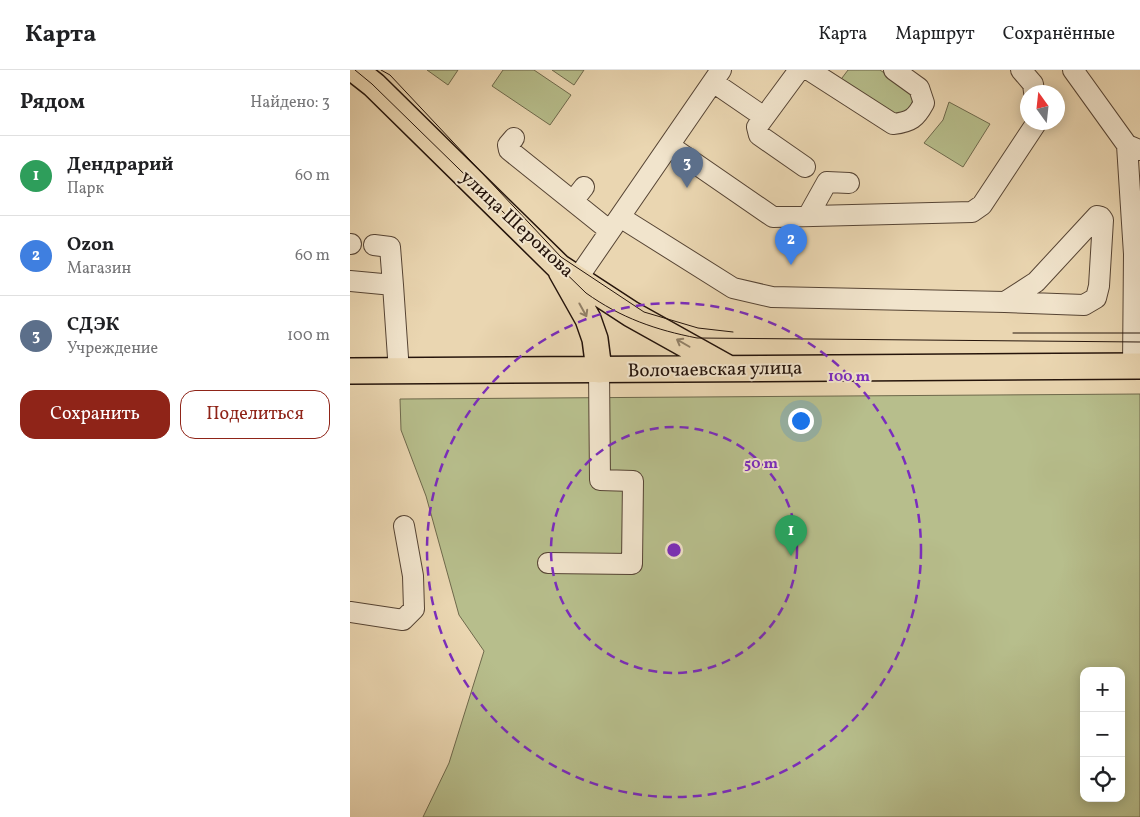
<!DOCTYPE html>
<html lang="ru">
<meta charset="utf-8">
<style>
body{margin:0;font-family:Vollkorn,serif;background:#f2f2f2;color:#202124}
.controls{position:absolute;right:15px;bottom:15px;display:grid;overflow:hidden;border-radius:10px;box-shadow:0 2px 12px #0003}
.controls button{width:45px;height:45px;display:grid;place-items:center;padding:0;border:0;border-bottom:1px solid #e0e0e0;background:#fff;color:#202124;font:25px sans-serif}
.compass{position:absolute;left:670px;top:15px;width:45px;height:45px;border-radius:50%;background:#fff;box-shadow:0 2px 12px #0003;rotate:345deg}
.you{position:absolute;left:450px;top:350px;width:18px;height:18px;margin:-12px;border:4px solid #fff;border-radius:50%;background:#1a73e8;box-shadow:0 0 0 8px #1a73e833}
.badge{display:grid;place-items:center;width:32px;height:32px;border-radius:50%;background:#8f2418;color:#fff;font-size:16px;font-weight:700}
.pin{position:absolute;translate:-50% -41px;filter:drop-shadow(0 1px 2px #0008)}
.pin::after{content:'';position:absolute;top:26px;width:18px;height:15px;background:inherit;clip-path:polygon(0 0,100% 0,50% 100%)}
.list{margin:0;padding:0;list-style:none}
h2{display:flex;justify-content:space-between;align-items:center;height:65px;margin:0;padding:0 20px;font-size:21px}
h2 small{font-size:16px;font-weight:400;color:#757577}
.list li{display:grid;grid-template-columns:32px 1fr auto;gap:15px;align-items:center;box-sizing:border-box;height:80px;padding:0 20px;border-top:1px solid #e0e0e0}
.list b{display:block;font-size:19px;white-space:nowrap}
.list p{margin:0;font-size:16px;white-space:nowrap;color:#757577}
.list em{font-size:16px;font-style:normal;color:#757577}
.actions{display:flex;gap:10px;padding:15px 20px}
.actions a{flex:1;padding:11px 0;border:1px solid #8f2418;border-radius:15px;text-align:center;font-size:18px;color:#8f2418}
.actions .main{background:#8f2418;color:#fff}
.icon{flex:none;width:28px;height:28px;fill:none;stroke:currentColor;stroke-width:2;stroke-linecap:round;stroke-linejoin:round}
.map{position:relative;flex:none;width:790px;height:747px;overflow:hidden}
header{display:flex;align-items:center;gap:30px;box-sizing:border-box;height:70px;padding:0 25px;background:#fff;border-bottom:1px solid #e0e0e0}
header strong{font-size:24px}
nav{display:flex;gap:28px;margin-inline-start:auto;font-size:18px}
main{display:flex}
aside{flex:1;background:#fff}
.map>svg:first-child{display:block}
.green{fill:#b7be8c;stroke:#6e694c;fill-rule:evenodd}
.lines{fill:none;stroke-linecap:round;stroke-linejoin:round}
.minor-casing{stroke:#564434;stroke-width:22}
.major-casing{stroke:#25140b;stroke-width:28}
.minor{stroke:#f1e4cc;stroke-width:20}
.major{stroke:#ead6b1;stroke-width:25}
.tram{stroke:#25140b;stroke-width:1}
.oneway{stroke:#917f66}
.ring{fill:none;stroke:#7b2cbf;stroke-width:2.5;stroke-dasharray:9 6}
.labels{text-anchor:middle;stroke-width:4;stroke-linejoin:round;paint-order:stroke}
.street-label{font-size:19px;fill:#25140b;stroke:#f1e4cc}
.centre{fill:#7b2cbf;stroke:#f1e4cc;stroke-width:2.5}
.ring-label{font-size:15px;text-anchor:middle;font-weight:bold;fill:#7b2cbf;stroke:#f1e4cc;stroke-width:4;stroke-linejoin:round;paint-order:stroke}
</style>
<header>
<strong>Карта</strong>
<nav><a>Карта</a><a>Маршрут</a><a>Сохранённые</a></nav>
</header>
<main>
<aside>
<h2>Рядом<small>Найдено: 3</small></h2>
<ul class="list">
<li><span class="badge" style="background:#2e9e5b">1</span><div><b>Дендрарий</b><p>Парк</p></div><em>60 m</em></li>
<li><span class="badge" style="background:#3f7fe0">2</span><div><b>Ozon</b><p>Магазин</p></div><em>60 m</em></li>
<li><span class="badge" style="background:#5c6f8a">3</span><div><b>СДЭК</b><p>Учреждение</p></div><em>100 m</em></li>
</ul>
<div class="actions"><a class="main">Сохранить</a><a>Поделиться</a></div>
</aside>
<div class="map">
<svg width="790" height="747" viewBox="0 0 790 747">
<rect width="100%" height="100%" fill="#ead6b1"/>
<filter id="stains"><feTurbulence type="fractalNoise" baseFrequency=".004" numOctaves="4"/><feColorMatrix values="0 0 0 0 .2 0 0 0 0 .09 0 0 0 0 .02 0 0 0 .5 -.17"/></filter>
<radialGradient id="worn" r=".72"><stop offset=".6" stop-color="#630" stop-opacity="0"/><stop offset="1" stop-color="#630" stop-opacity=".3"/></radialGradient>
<!-- green -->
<path class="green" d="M 77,0 L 108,0 L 98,15 Z
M 153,0 L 184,0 L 221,25 L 200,55 L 142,16 Z
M 202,0 L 234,0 L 224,15 Z
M 498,0 L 530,0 L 562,22 C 565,37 557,44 542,45 L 489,12 Z
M 599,32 L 640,54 L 613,97 L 574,73 L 593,50 Z
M 790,324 L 790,747 L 73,747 L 99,693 L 134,581 L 109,545 L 76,426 L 51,360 L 50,329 ZM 734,601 L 771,601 L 771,728 L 734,728 Z"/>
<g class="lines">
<!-- minor casing -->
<g class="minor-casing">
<path id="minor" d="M 449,0 L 407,57 L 409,65 L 455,97
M 459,0 L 543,54 C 561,52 566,48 574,33 L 569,18 L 544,0
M 671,0 L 683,14 L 684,22
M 723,0 L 777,75 L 789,80
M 363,12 L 414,47
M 164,68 L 158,75 L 159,80 L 260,161
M 777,75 L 784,184 L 783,296
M 320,76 L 423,147 L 622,142 L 632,135 L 687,52
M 223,131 L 234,117
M 458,146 L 477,112 L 499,113
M 270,147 L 383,218 L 422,227 L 655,232 L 686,212 L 747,146 L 751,147 L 753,150 L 749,216 L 746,228 L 734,235 L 655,232
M 0,174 L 1,174
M 24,175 L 40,177 L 43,215
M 227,209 L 371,0
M 0,211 L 43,215 L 49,302
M 198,493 L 282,494 L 283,411 L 250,410 L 249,300
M 0,542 L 53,550 L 64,539 L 63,506 L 54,456"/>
</g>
<!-- major casing -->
<g class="major-casing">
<path id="major" d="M 5,0 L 24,15 L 209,197 L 281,244 L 376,297
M 211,201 L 238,249 L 245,269 L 249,300
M 0,301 L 790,296"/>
</g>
<!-- minor -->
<use href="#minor" class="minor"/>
<!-- major -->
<use href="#major" class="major"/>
<!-- tram -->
<path class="tram" d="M 5,0 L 22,14 L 236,223 C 271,248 306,260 347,268 L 790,272
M 31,0 L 40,5 L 211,187 L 294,242 L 348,258 L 383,262
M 663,263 L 790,263"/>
</g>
<!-- one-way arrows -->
<defs><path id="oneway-shaft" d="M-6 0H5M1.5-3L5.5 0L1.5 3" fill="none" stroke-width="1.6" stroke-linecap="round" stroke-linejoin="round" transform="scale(1.25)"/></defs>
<g class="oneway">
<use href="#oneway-shaft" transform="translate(233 240) rotate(61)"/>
<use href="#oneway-shaft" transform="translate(333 273) rotate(-150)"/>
</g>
<!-- distance rings -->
<g class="ring">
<circle cx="324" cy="480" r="123"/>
<circle cx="324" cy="480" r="247"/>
</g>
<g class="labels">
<!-- street labels -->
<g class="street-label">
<text transform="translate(168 153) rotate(43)" y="7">улица Шеронова</text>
<text transform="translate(365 298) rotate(-1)" y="7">Волочаевская улица</text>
</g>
</g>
<circle cx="324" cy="480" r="8" class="centre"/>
<g class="ring-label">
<text x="499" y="311">100 m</text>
<text x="411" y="398">50 m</text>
</g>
<rect width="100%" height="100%" filter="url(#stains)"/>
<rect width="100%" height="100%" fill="url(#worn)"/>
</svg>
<div class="controls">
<button>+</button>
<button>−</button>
<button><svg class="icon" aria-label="locate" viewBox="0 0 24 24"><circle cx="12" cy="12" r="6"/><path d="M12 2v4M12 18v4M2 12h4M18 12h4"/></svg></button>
</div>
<svg class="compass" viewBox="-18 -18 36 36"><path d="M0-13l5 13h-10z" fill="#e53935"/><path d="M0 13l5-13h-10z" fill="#757577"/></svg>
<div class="you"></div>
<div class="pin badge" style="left:441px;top:486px;background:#2e9e5b">1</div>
<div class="pin badge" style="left:441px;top:195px;background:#3f7fe0">2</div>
<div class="pin badge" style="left:337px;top:118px;background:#5c6f8a">3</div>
</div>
</main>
